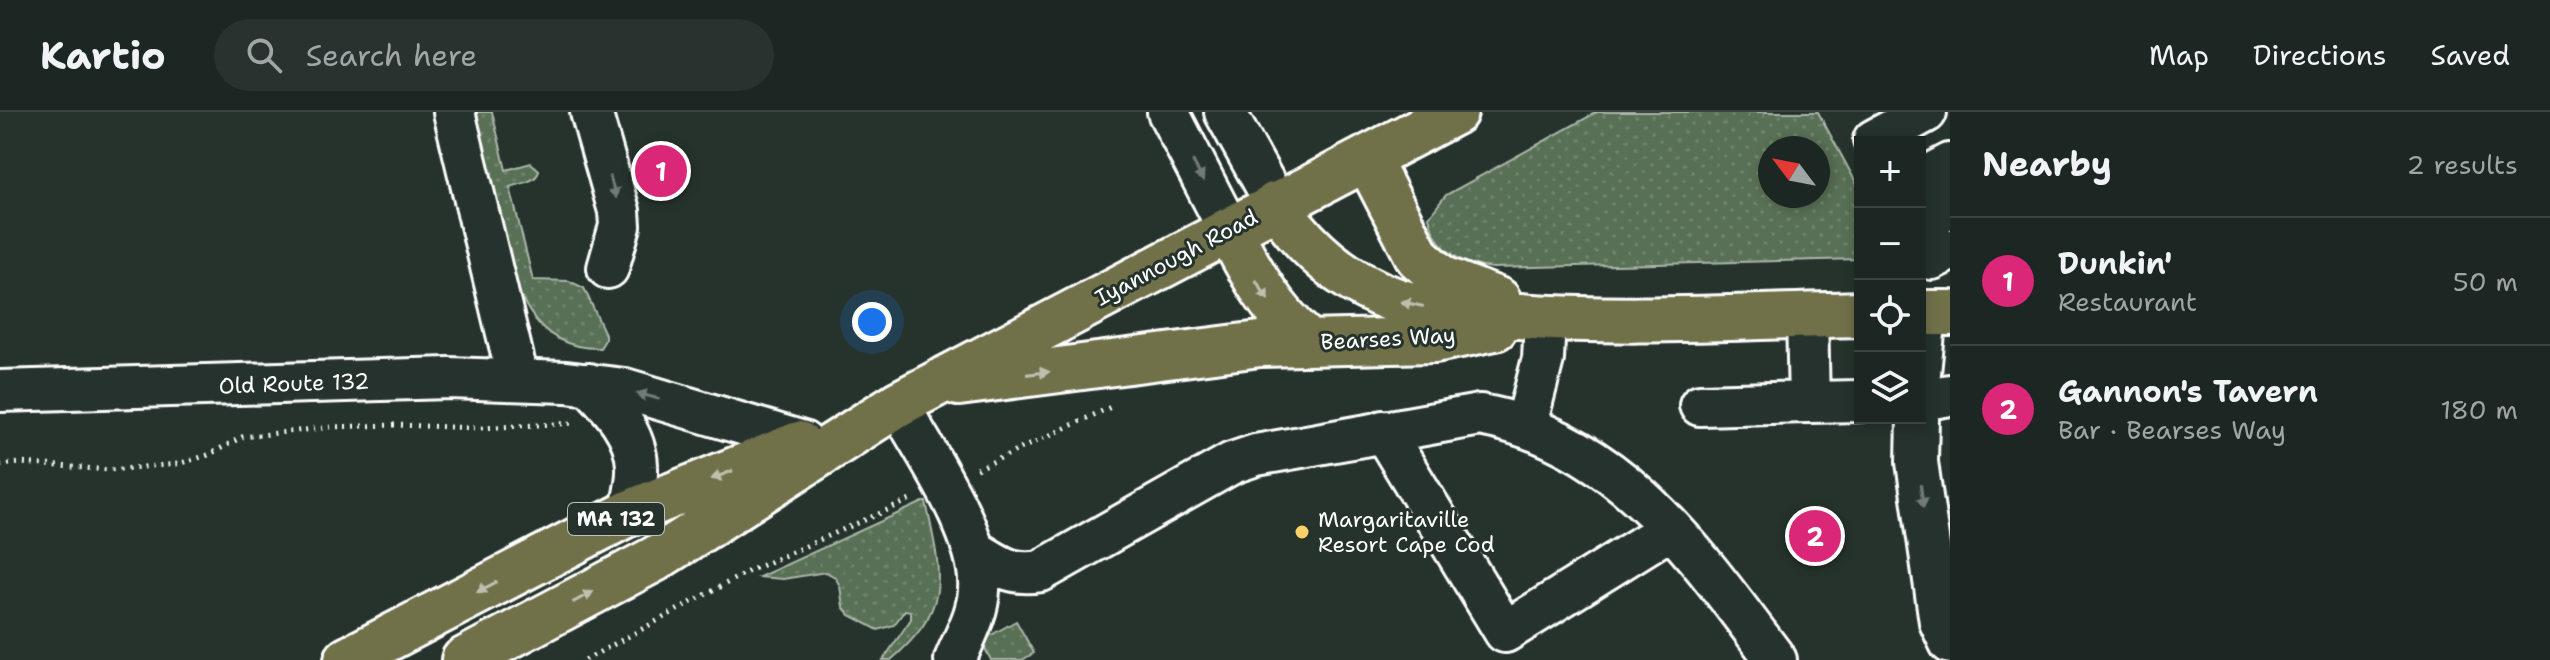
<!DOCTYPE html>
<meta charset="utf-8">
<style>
body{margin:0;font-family:"Shantell Sans",sans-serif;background:#29322f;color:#f1f3f6}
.controls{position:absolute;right:24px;top:24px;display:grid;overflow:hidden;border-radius:0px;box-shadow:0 4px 12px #0003}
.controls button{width:72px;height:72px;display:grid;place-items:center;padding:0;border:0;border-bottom:2px solid #3a4340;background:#1c2622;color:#f1f3f6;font:40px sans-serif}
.compass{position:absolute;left:1758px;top:24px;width:72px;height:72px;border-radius:50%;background:#1c2622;box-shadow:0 4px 12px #0003;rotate:302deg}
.you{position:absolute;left:872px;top:210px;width:28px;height:28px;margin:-20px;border:6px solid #fff;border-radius:50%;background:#1a73e8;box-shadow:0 0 0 12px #1a73e833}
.badge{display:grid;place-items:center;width:52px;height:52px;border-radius:50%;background:#db2777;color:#fff;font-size:26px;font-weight:700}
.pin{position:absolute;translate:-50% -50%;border:4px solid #fff;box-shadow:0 2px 8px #0006}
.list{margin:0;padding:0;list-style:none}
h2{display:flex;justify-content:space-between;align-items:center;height:104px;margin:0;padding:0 32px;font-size:34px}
h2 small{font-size:26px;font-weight:400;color:#a0a5a5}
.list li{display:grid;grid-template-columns:52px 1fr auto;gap:24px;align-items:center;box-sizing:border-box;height:128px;padding:0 32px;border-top:2px solid #3a4340}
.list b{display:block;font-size:30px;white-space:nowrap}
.list p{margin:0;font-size:26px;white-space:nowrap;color:#a0a5a5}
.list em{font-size:26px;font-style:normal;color:#a0a5a5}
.icon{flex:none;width:44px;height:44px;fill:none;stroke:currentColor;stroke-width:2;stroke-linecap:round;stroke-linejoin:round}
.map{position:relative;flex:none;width:1950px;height:548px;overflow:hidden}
header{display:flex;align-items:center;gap:48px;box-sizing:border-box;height:112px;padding:0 40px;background:#1c2622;border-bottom:2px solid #3a4340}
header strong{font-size:38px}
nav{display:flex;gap:44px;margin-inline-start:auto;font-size:28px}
.search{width:560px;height:72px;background:#29322f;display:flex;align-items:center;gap:20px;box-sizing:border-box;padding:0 28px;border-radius:44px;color:#a0a5a5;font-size:30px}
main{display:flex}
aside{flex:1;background:#1c2622}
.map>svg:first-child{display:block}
.grass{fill:url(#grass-dots);stroke:#acb7aa;stroke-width:2;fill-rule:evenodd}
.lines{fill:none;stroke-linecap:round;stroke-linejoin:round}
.minor-casing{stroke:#fff;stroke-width:46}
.major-casing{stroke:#fff;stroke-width:50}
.path{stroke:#fff;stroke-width:5;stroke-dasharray:2 6;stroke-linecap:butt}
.minor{stroke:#26332d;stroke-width:40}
.major{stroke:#6f704a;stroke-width:44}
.oneway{fill:#727a76}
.oneway2{fill:#bebfae}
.poi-dot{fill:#ffd166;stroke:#26332d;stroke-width:3}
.labels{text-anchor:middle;stroke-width:6;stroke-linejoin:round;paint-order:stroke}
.shield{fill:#26332d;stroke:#bec2c0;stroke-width:2}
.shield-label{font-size:20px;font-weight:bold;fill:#fff}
.street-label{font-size:22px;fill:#fff;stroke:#26332d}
.poi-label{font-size:22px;fill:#fff;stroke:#26332d;text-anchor:start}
</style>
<header>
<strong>Kartio</strong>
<div class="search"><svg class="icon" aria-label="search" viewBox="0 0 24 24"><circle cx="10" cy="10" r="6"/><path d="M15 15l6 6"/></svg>Search here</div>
<nav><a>Map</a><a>Directions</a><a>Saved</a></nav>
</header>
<main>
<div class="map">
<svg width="1950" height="548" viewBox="0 0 1950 548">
<defs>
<pattern id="grass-dots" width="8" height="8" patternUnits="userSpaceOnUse" patternTransform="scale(2)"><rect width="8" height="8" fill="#596f54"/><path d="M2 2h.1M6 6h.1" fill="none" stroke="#72856e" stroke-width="1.8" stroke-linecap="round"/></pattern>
</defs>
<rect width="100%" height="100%" fill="#26332d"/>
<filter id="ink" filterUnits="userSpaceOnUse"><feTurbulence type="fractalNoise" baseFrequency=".0125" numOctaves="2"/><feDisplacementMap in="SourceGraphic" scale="16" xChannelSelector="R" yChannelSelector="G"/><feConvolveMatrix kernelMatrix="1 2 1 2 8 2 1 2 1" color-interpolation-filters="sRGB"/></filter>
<g filter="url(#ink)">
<!-- grass -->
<path class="grass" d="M 470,0 L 492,0 L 506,58 L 531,51 L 539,58 C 537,71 520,71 510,75 L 533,168 L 569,169 L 584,176 L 605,222 L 605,228 L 600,236 C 523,238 512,161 496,103 C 487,69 478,34 470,0 Z
M 1597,0 L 1818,0 L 1860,78 L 1860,147 L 1493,156 C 1462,154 1435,137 1429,105 L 1446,83 ZM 1818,36 L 1818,84 L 1770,84 L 1770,36 Z
M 923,390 L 926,390 C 941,462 953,495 891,548 L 883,548 L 911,507 L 911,499 L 905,498 L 894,513 L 878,518 L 850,503 L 843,495 L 840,474 L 835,465 L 826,460 L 783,467 L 759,465 Z
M 1016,509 L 1034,541 L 1022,548 L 991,548 L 981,529 Z"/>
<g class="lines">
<!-- minor casing -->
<g class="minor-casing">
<path id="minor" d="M 454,0 L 518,267
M 591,0 L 619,99 L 620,114 L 608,156
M 1168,0 L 1229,118
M 1225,0 L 1276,92
M 1874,28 L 1926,0
M 1920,68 L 1950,52
M 1920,110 L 1950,95
M 1920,118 L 1932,147 L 1950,138
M 1807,204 L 1809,290 L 1860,289
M 1920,261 L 1926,201
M 589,272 C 611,295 636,320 637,354 C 638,369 633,385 631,400
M 0,279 L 449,266 L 566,270 L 625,277 L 803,330
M 1920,288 L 1950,283
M 898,292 C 925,340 983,424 979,478 C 978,502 964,526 955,548
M 1700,293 L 1809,290
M 1918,306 L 1917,350 L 1940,510 L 1950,531
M 1526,313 L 1543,247 L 1545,207
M 1383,319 L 1505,520 L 1670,417
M 975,439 C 1000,454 1011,464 1041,459 L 1232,351 L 1256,343 L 1480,303 C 1620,328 1696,442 1776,548"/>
</g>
<!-- major casing -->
<g class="major-casing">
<path id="major" d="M 1367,46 L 1418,145 L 1443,167 L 1498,188
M 1276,92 C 1305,135 1343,169 1392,187 C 1424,199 1460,199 1494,202 C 1615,213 1739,205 1860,202
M 1229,118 C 1252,162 1270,196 1308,230
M 1920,201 L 1950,201
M 959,271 L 1260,232 L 1435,228 L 1495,216
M 347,548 L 631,400 L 799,332
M 464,548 L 655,447 L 898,292 L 1455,0"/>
</g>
<!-- path -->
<path class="path" d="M 0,353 L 21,351 L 109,358 L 178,352 L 208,343 L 242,325 L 332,315 L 395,313 L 480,316 L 575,311
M 977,357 L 1113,294
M 585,548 L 749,459 L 910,388"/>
<!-- minor -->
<use href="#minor" class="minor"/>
<!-- major -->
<use href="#major" class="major"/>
</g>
<!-- one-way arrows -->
<defs><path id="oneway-solid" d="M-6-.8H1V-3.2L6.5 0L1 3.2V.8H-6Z" transform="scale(2)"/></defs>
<g class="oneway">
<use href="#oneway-solid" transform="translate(1198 59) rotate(63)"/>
<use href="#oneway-solid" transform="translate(613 75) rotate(74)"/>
<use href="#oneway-solid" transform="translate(648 284) rotate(-165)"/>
<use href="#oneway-solid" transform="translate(1922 384) rotate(82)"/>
</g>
<g class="oneway2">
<use href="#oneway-solid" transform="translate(1262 178) rotate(58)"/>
<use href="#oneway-solid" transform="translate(1412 192) rotate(-168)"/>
<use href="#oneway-solid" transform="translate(1038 261) rotate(-7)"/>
<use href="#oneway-solid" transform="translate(722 363) rotate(158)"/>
<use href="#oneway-solid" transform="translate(487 475) rotate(152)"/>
<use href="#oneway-solid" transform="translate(583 485) rotate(-28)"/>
</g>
</g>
<!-- markers -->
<circle class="poi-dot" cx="1302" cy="420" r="8"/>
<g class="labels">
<!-- shield labels -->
<rect class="shield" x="568" y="391" width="96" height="32" rx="6"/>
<g class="shield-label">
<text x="616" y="414">MA 132</text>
</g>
<!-- street labels -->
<g class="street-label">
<text transform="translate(1176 145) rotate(-28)" y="8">Iyannough Road</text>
<text transform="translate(1388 226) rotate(-3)" y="8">Bearses Way</text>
<text transform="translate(294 271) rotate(-2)" y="8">Old Route 132</text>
</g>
<!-- poi labels -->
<g class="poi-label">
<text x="1318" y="415">Margaritaville<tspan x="1318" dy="25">Resort Cape Cod</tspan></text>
</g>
</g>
</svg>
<div class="controls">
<button>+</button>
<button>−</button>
<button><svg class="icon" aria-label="locate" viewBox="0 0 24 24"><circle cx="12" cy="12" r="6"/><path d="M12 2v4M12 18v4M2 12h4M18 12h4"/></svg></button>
<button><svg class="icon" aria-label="layers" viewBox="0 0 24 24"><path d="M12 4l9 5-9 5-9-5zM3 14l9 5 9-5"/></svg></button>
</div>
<svg class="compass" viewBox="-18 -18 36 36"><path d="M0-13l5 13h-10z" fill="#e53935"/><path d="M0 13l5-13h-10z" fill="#a0a5a5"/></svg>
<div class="you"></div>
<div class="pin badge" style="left:661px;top:59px">1</div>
<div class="pin badge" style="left:1815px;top:424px">2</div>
</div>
<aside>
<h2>Nearby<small>2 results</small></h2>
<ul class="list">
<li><span class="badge">1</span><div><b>Dunkin'</b><p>Restaurant</p></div><em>50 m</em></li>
<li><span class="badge">2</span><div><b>Gannon's Tavern</b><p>Bar · Bearses Way</p></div><em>180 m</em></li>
</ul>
</aside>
</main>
